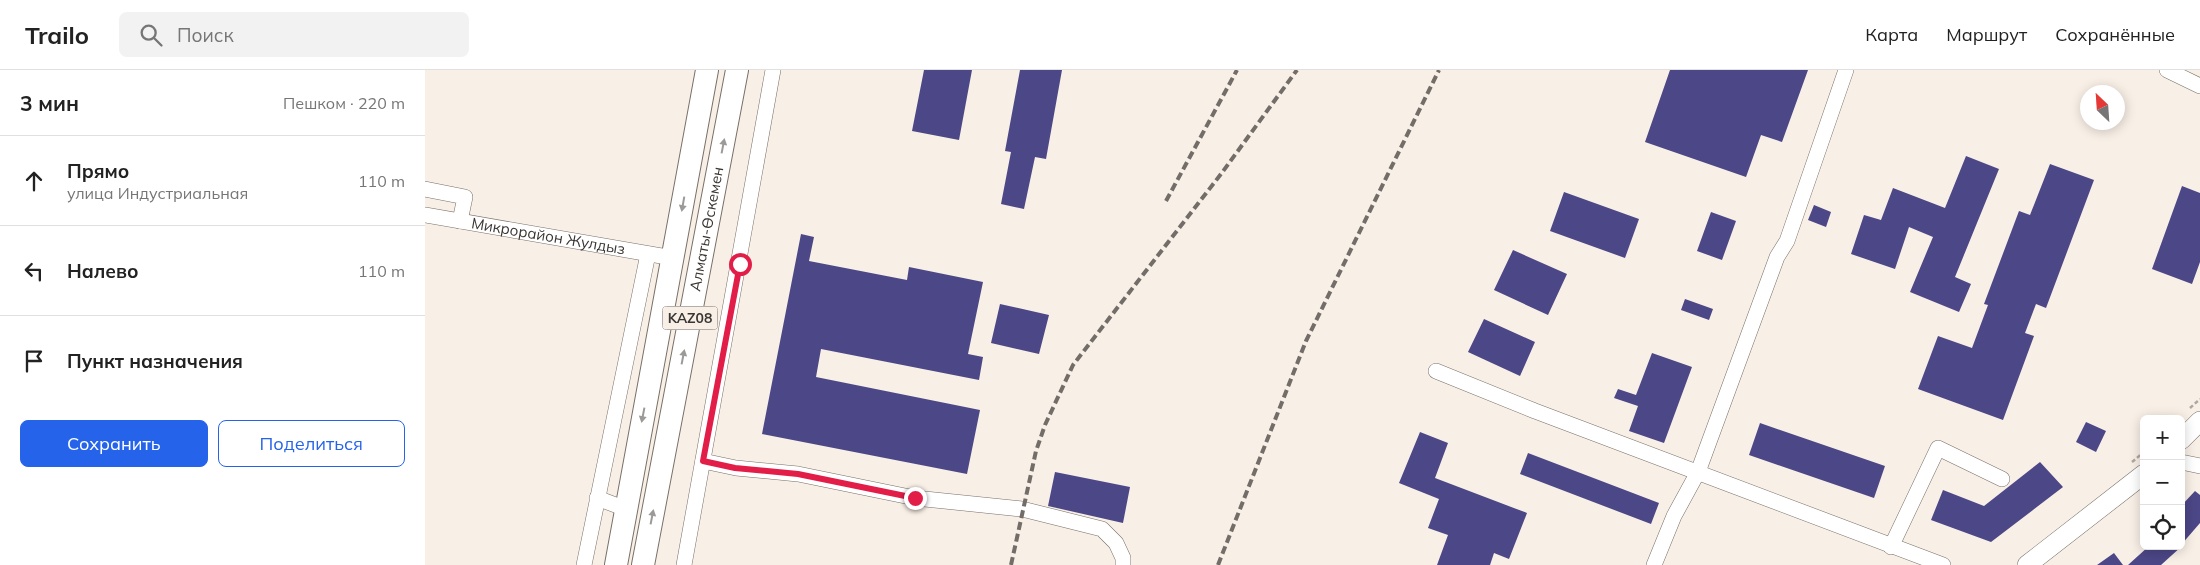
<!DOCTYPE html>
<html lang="ru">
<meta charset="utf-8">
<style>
body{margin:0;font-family:Mulish,sans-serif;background:#f2f2f2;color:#222}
.controls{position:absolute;right:15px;bottom:15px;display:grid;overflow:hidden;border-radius:8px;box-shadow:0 2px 12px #0003}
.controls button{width:45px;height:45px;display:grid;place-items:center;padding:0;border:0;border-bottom:1px solid #e0e0e0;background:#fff;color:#222;font:25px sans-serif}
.compass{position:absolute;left:1655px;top:15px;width:45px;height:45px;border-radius:50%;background:#fff;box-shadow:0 2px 12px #0003;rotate:335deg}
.stop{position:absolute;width:15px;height:15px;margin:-11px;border:4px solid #e11d48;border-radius:50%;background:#fff}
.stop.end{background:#e11d48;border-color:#fff;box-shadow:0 1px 5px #0008}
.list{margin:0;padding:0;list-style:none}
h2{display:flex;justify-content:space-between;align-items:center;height:65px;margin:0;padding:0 20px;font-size:21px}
h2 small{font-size:16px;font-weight:400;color:#767676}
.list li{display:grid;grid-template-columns:32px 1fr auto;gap:15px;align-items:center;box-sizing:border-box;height:90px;padding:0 20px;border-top:1px solid #e0e0e0}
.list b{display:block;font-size:19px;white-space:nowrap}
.list p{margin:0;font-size:16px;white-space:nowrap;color:#767676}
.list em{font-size:16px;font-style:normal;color:#767676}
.actions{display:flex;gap:10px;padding:15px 20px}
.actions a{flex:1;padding:11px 0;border:1px solid #2563eb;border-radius:8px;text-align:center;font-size:18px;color:#2563eb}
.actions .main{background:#2563eb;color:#fff}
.icon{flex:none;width:28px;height:28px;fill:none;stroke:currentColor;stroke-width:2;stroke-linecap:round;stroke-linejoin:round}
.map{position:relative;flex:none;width:1775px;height:495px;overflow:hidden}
header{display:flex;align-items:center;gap:30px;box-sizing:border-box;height:70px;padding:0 25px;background:#fff;border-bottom:1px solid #e0e0e0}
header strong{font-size:24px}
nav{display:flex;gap:28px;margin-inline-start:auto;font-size:18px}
.search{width:350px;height:45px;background:#f2f2f2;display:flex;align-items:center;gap:12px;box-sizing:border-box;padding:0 18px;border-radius:8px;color:#767676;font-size:19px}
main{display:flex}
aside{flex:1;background:#fff}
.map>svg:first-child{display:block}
.building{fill:#4c4786}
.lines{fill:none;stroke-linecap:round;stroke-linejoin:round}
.minor-casing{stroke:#787068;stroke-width:16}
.major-casing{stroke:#787068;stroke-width:20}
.highway-casing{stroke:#787068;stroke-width:24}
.path{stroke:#afa8a1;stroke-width:2.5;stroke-dasharray:4 2.5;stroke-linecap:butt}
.minor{stroke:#fff;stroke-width:15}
.major{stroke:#fff;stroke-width:19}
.highway{stroke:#fff;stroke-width:22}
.rail{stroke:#726d68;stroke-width:4;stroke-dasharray:8 4;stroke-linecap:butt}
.oneway{fill:#9c9a98}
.route{stroke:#e11d48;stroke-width:6}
.labels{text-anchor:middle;stroke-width:5;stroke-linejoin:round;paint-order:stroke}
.shield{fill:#f8efe6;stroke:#726d68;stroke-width:1}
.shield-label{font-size:14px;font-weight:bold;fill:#393532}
.street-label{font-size:15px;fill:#393532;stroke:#f8efe6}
</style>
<header>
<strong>Trailo</strong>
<div class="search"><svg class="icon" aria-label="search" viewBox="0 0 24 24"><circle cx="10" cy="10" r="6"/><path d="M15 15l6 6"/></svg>Поиск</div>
<nav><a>Карта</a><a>Маршрут</a><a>Сохранённые</a></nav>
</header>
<main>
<aside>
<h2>3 мин<small>Пешком · 220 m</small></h2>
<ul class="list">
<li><svg class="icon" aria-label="ahead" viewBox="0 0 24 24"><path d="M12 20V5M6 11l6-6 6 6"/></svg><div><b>Прямо</b><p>улица Индустриальная</p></div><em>110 m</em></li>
<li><svg class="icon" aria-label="left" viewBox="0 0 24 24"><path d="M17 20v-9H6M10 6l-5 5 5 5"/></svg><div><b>Налево</b></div><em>110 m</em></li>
<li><svg class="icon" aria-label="arrive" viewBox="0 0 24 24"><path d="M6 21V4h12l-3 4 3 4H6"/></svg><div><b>Пункт назначения</b></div></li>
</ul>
<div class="actions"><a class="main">Сохранить</a><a>Поделиться</a></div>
</aside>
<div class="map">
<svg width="1775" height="495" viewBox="0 0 1775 495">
<rect width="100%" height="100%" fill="#f8efe6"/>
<!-- building -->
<path class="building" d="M 499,0 L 547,0 L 534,70 L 487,61 Z
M 595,0 L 637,0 L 621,89 L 610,87 L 599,139 L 576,134 L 586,82 L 580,81 Z
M 1245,0 L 1383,0 L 1357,72 L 1336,65 L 1321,107 L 1220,72 Z
M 1541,86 L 1574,99 L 1530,207 L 1546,214 L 1534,242 L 1485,222 L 1508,167 L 1484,157 L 1470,199 L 1426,184 L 1439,145 L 1456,150 L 1468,118 L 1520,138 Z
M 1625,94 L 1669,110 L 1621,238 L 1611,234 L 1600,263 L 1609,266 L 1578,350 L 1493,319 L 1513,266 L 1547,278 L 1563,235 L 1559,234 L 1594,141 L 1605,145 Z
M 1757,116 L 1775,123 L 1775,192 L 1767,214 L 1727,199 Z
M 1139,122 L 1214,149 L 1200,188 L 1125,161 Z
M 1389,135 L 1406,142 L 1401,157 L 1383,150 Z
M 1286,142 L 1311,151 L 1297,190 L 1272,181 Z
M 376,164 L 389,167 L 384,191 L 482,210 L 484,197 L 558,212 L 543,284 L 558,287 L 554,310 L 396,279 L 391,307 L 555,340 L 542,404 L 337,364 Z
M 1088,180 L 1142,204 L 1123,245 L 1069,220 Z
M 1260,229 L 1288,239 L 1284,250 L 1256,240 Z
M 575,234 L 624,245 L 614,284 L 566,273 Z
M 1059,249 L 1110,272 L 1095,306 L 1043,282 Z
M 1227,283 L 1267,297 L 1239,373 L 1204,361 L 1213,336 L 1189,328 L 1193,319 L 1211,325 Z
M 1661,352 L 1681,361 L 1671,382 L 1651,372 Z
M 1335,353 L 1460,396 L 1449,428 L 1324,385 Z
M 995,362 L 1023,373 L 1010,408 L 1102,443 L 1084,489 L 1069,483 L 1065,495 L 1012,495 L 1023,465 L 1003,458 L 1014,429 L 974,413 Z
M 1103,383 L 1234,433 L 1226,454 L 1095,404 Z
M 1615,392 L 1638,417 L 1566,472 L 1506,450 L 1518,420 L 1559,436 Z
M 630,402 L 705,417 L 698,453 L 623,436 Z
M 1770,421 L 1775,425 L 1775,453 L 1756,475 L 1756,436 Z
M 1724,476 L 1757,476 L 1736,495 L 1703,495 Z
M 1689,483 L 1698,495 L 1672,495 Z"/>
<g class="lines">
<!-- minor casing -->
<g class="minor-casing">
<g id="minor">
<path d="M 1742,0 L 1775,16"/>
<path d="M 0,119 L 40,127 L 35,151"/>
<path id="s1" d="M 0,145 L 248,188"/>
<path d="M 1011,301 L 1110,341 L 1518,495"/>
<path d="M 278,391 L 311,398 L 373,404 L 490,428 L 597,439 L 677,459 L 691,473 L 698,488 L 698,495"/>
<path d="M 1756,392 L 1775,396"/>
<path d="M 172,428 L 201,439"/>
<path d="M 1466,477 L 1513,378 L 1577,409"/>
<path d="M 159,495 L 223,184"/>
<path d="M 259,495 L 348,0"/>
<path d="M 1229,495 L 1249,446 L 1273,402 L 1352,187 L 1362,171 L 1421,0"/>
</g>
</g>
<!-- major casing -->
<g class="major-casing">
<path id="major" d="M 1756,370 L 1775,351
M 1602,495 L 1719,404"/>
</g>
<!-- highway casing -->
<g class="highway-casing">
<g id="highway">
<path d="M 191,495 L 282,0"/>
<path id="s2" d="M 218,495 L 312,0"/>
</g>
</g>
<!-- path -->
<path class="path" d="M 1765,338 L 1775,329
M 1707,392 L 1719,382"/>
<!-- minor -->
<use href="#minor" class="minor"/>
<!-- major -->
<use href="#major" class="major"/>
<!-- highway -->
<use href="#highway" class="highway"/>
<!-- rail -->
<path class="rail" d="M 741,131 L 812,0
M 586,495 L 611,381 L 620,355 L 648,295 L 796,104 L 872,0
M 793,495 L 881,271 L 1014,0"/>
</g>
<!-- one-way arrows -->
<defs><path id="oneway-solid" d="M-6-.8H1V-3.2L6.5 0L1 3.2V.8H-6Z" transform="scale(1.25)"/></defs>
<g class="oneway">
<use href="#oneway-solid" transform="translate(298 76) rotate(-79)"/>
<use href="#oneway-solid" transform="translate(258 134) rotate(100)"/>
<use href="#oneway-solid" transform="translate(258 287) rotate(-79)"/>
<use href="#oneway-solid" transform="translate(218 345) rotate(101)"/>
<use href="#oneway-solid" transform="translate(227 447) rotate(-79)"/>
</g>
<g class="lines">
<!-- route -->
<path class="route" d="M 315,194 L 278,391 L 310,398 L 373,404 L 490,428"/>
</g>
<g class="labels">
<!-- shield labels -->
<rect class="shield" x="237.5" y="236.5" width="55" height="23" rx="4"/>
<g class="shield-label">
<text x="265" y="253">KAZ08</text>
</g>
<!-- street labels -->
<g class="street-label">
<text dy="5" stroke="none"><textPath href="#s2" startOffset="342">Алматы-Өскемен</textPath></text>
<text dy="5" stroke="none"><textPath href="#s1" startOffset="125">Микрорайон Жулдыз</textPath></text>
</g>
</g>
</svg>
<div class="controls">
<button>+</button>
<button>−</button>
<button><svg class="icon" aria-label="locate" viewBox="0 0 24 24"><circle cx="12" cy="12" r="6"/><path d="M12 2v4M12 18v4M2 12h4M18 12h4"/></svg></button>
</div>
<svg class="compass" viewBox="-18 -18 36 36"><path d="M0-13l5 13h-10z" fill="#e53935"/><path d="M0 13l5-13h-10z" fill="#767676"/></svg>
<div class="stop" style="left:315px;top:194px"></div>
<div class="stop end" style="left:490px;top:428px"></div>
</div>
</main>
